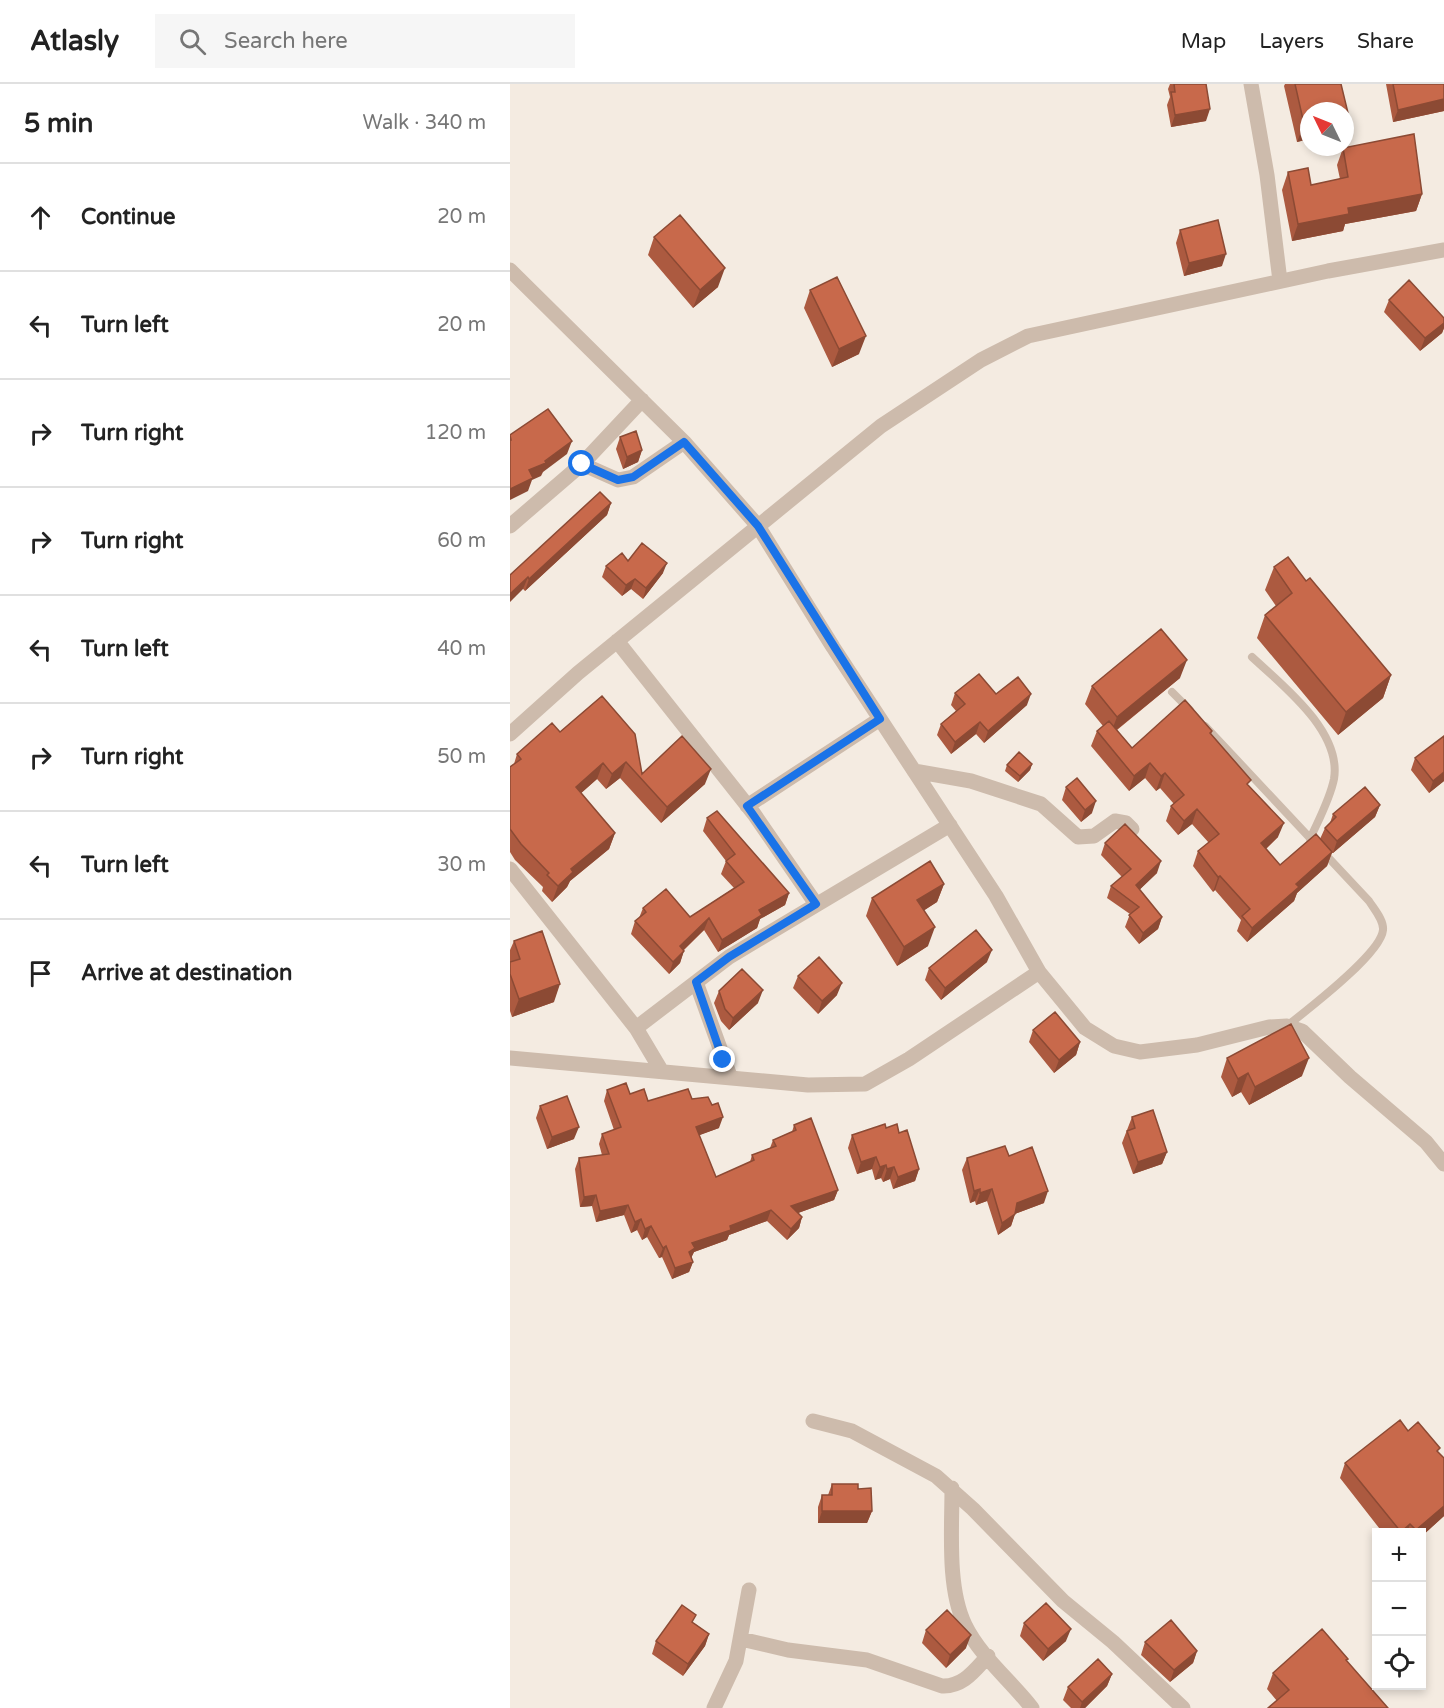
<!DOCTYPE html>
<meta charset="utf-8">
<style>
body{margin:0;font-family:"Varela Round",sans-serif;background:#f6f6f6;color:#222}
.controls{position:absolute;right:18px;bottom:18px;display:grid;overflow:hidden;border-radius:0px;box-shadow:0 3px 9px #0003}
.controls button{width:54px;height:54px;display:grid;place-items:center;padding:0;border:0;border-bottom:2px solid #e0e0e0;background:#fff;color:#222;font:30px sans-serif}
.compass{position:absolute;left:790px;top:18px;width:54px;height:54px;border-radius:50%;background:#fff;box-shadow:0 3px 9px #0003;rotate:313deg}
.stop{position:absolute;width:18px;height:18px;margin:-14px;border:4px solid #1a73e8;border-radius:50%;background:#fff}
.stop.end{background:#1a73e8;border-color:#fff;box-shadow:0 2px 6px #0008}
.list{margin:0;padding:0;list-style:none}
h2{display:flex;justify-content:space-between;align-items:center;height:78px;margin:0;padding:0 24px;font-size:26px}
h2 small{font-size:20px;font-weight:400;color:#767676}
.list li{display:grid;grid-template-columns:39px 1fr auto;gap:18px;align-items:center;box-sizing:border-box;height:108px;padding:0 24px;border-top:2px solid #e0e0e0}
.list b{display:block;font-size:22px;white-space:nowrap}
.list em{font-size:20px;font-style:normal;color:#767676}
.icon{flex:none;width:33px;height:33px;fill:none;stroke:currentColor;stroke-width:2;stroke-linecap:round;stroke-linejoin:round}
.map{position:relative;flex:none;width:934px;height:1624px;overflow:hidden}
header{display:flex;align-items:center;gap:36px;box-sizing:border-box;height:84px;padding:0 30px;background:#fff;border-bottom:2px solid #e0e0e0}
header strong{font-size:28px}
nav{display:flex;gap:33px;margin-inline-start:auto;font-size:21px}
.search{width:420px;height:54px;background:#f6f6f6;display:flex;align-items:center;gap:15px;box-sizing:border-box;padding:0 21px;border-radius:0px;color:#767676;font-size:22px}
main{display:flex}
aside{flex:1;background:#fff}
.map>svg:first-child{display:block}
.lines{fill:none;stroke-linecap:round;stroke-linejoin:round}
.service{stroke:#cdbbac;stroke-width:8}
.minor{stroke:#cdbbac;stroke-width:15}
.wall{fill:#ac5a40}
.shaded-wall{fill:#8c4a34}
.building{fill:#c8694b;stroke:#8c4a34;stroke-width:1.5}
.route{stroke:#1a73e8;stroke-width:8}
</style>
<header>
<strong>Atlasly</strong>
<div class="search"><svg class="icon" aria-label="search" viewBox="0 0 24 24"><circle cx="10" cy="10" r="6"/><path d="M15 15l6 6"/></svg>Search here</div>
<nav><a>Map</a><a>Layers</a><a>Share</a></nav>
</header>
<main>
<aside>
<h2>5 min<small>Walk · 340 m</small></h2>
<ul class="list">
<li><svg class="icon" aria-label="ahead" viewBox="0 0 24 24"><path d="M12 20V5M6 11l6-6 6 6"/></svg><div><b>Continue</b></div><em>20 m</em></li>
<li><svg class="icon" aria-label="left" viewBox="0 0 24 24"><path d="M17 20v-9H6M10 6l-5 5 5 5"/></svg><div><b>Turn left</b></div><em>20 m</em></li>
<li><svg class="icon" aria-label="right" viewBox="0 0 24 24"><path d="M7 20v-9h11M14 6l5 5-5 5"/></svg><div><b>Turn right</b></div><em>120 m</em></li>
<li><svg class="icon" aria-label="right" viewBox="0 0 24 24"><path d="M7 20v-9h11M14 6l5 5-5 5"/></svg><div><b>Turn right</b></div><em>60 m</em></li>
<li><svg class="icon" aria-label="left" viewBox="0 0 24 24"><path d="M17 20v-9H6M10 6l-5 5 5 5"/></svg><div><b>Turn left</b></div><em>40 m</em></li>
<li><svg class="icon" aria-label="right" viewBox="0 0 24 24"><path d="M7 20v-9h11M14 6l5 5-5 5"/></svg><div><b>Turn right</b></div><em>50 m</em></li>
<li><svg class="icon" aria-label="left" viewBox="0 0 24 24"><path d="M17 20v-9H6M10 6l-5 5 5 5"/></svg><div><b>Turn left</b></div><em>30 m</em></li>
<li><svg class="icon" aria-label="arrive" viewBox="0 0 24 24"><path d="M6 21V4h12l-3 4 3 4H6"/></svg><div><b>Arrive at destination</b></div></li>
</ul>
</aside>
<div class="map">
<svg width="934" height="1624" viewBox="0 0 934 1624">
<rect width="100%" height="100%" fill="#f4ebe1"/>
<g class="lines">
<!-- service -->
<path class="service" d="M 742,573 C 772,601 832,647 824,695 C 820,715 809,735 800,755
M 662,608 L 680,626
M 695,642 L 859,817 C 864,825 874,836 873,846 C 871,870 797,926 777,942"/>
<!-- minor -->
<path class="minor" d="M 741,0 L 757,91 L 770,197
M 0,186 L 174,358 L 248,442 L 323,563 L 486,812 L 529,888 L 575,944 L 604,962 L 630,968 L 687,961 L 759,943 L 777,942 L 792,947 L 840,993 L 916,1058 L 934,1080
M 72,380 L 108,396 L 123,393 L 174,358
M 0,442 L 72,380 L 132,316
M 107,557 L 244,730 L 306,820
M 0,650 L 68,589 L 371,342 L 471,276 L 518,252 L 818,187 L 934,166
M 404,687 L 461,697 L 531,720 L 568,753 L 584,752 L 605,737 L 616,739 L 622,745
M 237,722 L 370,635
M 0,785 L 126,944 L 151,986
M 186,898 L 220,992
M 126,944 L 219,873 L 440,741
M 0,974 L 298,1001 L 355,1000 L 399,975 L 529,888
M 303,1337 L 342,1347 L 426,1392 L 463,1425 L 553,1517 L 603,1558 L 673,1624
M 442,1404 C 442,1446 437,1504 455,1541 C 470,1572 501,1597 522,1624
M 231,1555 L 278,1566 L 357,1576 L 432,1602 C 453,1603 464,1587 478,1572
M 204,1624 L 226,1577 L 239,1506"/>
</g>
<!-- wall -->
<path class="wall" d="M 660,0 L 696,0 L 696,37 L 661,43 L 657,21 L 660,13 L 658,5 Z
M 775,0 L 831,0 L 838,29 L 835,36 L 835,27 L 799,27 L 799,55 L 787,58 L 774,2 Z
M 876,0 L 934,0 L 934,27 L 883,38 Z
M 833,64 L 912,110 L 906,127 L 835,140 L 833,147 L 782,157 L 772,106 L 778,88 L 801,101 L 830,95 L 827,81 Z
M 670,146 L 712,182 L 674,192 L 666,159 Z
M 144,153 L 208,203 L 183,224 L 138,171 Z
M 300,206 L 349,270 L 322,283 L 294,224 Z
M 879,216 L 934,234 L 934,244 L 932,249 L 910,267 L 874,228 Z
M 110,353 L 132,366 L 128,378 L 113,385 L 106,365 Z
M 101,419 L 97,431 L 15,507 L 0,491 Z
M 118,477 L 153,489 L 133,515 L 121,505 L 112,512 L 92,493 L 96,482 Z
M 764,483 L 796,497 L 881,591 L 873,614 L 828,651 L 747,554 L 755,531 L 766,522 L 755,506 Z
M 670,594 L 607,646 L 622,664 L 702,647 L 701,651 L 739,702 L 768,753 L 756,765 L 770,781 L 810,755 L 815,744 L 820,739 L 823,730 L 870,721 L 865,733 L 823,769 L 822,769 L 817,782 L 787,809 L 784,817 L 737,858 L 727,847 L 731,836 L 705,806 L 703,808 L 683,782 L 688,767 L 699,759 L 682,740 L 668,751 L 656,737 L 661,722 L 664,720 L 650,704 L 646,707 L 635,694 L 619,707 L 581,662 L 587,647 L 593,642 L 575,620 L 582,602 Z
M 445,609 L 486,610 L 517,621 L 474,659 L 466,650 L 441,670 L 427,651 L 431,640 L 446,627 L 441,621 Z
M 92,612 L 132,690 L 195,700 L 151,739 L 110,694 L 96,705 L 87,695 L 71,709 L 105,749 L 99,765 L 60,797 L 57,803 L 42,818 L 32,807 L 33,803 L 5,776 L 0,768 L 0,683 L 4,680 L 7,670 L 50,648 Z
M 905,674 L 934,697 L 919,709 L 901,686 Z
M 522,680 L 520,686 L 508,698 L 495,687 L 497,681 Z
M 556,703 L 582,729 L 571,738 L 552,716 Z
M 197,734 L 279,809 L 275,821 L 250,835 L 247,844 L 208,868 L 194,846 L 174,866 L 170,879 L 159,890 L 121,850 L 125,837 L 129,834 L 133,824 L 180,833 L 224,804 L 211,790 L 216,777 L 193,747 Z
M 595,759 L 647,789 L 629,806 L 652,833 L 648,845 L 629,860 L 615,843 L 620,830 L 597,814 L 601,802 L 612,793 L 591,771 Z
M 434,800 L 427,818 L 414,826 L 418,862 L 387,882 L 356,832 L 362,814 Z
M 4,857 L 44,918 L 2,933 L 0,927 L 0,866 Z
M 477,878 L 431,916 L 415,896 L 419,884 Z
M 288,892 L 327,911 L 308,930 L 283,904 Z
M 209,907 L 248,919 L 219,946 L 211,937 L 204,919 Z
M 523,946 L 570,958 L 566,971 L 544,989 L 519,958 Z
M 717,974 L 792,992 L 739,1021 L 731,1008 L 722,1013 L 711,993 Z
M 97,1006 L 120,1010 L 138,1017 L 182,1015 L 209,1044 L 189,1051 L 206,1093 L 240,1078 L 242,1071 L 260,1064 L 263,1056 L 282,1048 L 284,1041 L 328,1106 L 324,1116 L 288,1129 L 292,1133 L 289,1144 L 277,1156 L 257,1137 L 219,1151 L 217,1156 L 184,1168 L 181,1174 L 183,1178 L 179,1188 L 162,1195 L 152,1173 L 149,1174 L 137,1153 L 132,1156 L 127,1146 L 121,1149 L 114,1131 L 86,1138 L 82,1122 L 70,1123 L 65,1085 L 69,1074 L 92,1071 L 89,1060 L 92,1050 L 104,1046 L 94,1017 Z
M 30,1022 L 64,1055 L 37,1065 L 26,1034 Z
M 622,1033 L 657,1068 L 652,1080 L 623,1090 L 612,1059 Z
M 376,1044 L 389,1049 L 409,1085 L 405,1097 L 383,1105 L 380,1095 L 373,1098 L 371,1094 L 365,1096 L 362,1085 L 347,1090 L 338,1064 L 342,1051 Z
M 499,1072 L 534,1119 L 505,1130 L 501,1142 L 488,1151 L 477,1117 L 466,1121 L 465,1117 L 460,1119 L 452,1086 L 457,1074 Z
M 898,1347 L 928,1368 L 934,1374 L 934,1432 L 912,1452 L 912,1449 L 873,1449 L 830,1394 L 835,1379 Z
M 322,1400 L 348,1405 L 362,1427 L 357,1439 L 308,1439 L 308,1423 L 312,1411 L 318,1411 Z
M 184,1539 L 199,1550 L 195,1562 L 173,1592 L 142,1570 L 146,1557 Z
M 514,1539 L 556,1557 L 533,1577 L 510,1552 Z
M 416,1546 L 456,1564 L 436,1584 L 412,1559 Z
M 635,1558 L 687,1567 L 683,1579 L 660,1598 L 631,1571 Z
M 838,1575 L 837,1577 L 767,1617 L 757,1605 L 763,1589 Z
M 602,1590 L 597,1602 L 575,1624 L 561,1624 L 553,1616 L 558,1603 Z"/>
<!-- shaded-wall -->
<path class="shaded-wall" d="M 934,15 L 934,27 L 883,38 L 888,26 Z
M 700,25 L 696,37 L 661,43 L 665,31 Z
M 799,38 L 799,55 L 787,58 L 794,40 Z
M 912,110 L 906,127 L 835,140 L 833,147 L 782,157 L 788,140 L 838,124 Z
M 716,170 L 712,182 L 674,192 L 679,179 Z
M 215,184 L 208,203 L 183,224 L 190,206 Z
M 934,239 L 934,244 L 932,249 L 910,267 L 915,254 Z
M 356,252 L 349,270 L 322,283 L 329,265 Z
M 62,357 L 57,370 L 33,388 L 31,392 L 22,396 L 18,407 L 0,416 L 0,405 L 19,386 L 35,377 Z
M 132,366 L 128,378 L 113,385 L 117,373 Z
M 101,419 L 97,431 L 15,507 L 19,495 Z
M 157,479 L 153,489 L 133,515 L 136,504 Z
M 18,493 L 13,505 L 0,518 L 0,510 Z
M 125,495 L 121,505 L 112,512 L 116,501 Z
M 677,576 L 670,594 L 600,651 L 607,633 Z
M 881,591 L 873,614 L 828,651 L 836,628 Z
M 521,610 L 517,621 L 474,659 L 478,647 Z
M 470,638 L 466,650 L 441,670 L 445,658 Z
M 116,678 L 110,694 L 96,705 L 102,690 Z
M 93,679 L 87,695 L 60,719 L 66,703 Z
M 640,679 L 635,694 L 619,707 L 624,692 Z
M 522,680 L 520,686 L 508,698 L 510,692 Z
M 201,685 L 195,700 L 151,739 L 157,723 Z
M 934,688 L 934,697 L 919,709 L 923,697 Z
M 655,689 L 650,704 L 646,707 L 651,692 Z
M 586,717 L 582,729 L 571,738 L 575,726 Z
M 870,721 L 865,733 L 823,769 L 827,757 Z
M 687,725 L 682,740 L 668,751 L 674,737 Z
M 774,739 L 768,753 L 746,774 L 751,759 Z
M 105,749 L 99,765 L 60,797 L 57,803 L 42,818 L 48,802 L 61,785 Z
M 822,768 L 817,782 L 787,809 L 784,817 L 737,858 L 742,844 L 786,800 Z
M 651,777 L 647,789 L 622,813 L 626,801 Z
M 710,792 L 705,806 L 703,808 L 708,793 Z
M 434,800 L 427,818 L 401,835 L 407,816 Z
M 279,809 L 275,821 L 250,835 L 247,844 L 208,868 L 212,856 L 249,826 Z
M 652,833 L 648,845 L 629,860 L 633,849 Z
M 199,834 L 194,846 L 165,874 L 170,862 Z
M 425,843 L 418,862 L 387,882 L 394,863 Z
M 482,866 L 477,878 L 431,916 L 435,904 Z
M 174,867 L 170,879 L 159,890 L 163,878 Z
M 332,899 L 327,911 L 308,930 L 312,917 Z
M 50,900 L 44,918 L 2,933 L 9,915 Z
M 253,906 L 248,919 L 219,946 L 223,934 Z
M 570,958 L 566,971 L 544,989 L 549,976 Z
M 799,974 L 792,992 L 739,1021 L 745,1003 Z
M 738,989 L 731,1008 L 722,1013 L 728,995 Z
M 213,1033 L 209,1044 L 182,1054 L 186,1043 Z
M 69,1043 L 64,1055 L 37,1065 L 42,1053 Z
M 657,1068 L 652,1080 L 623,1090 L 628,1078 Z
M 366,1073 L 362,1085 L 347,1090 L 351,1078 Z
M 376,1081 L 371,1094 L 365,1096 L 370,1083 Z
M 384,1083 L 380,1095 L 373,1098 L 377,1085 Z
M 409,1085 L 405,1097 L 383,1105 L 388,1093 Z
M 470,1105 L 465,1117 L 460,1119 L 464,1107 Z
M 482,1105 L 477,1117 L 466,1121 L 470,1109 Z
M 328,1106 L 324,1116 L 277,1133 L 281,1122 Z
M 538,1107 L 534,1119 L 502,1131 L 507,1119 Z
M 86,1111 L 82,1122 L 70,1123 L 74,1113 Z
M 118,1121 L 114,1131 L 86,1138 L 90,1127 Z
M 261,1126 L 257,1137 L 219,1151 L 217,1156 L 184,1168 L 181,1174 L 175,1179 L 182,1159 L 220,1142 Z
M 505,1130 L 501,1142 L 488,1151 L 492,1139 Z
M 292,1133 L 289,1144 L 277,1156 L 281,1145 Z
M 131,1135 L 127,1146 L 121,1149 L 125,1138 Z
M 141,1142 L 137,1153 L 132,1156 L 135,1145 Z
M 156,1162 L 152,1173 L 149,1174 L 153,1164 Z
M 183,1178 L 179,1188 L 162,1195 L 165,1184 Z
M 934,1422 L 934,1432 L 912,1452 L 912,1449 L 905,1449 L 906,1446 Z
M 312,1427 L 362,1427 L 357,1439 L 308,1439 Z
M 900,1440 L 897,1449 L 890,1449 Z
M 561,1545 L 556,1557 L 533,1577 L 538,1565 Z
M 199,1550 L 195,1562 L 173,1592 L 178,1580 Z
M 461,1551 L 456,1564 L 436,1584 L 440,1571 Z
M 687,1567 L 683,1579 L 660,1598 L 664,1586 Z
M 602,1590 L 597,1602 L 575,1624 L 570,1624 L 572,1618 Z"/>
<!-- building -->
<path class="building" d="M 664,0 L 696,0 L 700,25 L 665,31 L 661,8 L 665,8 Z
M 785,0 L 831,0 L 838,29 L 835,30 L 835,27 L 799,27 L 799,38 L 794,40 Z
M 883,0 L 934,0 L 934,15 L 888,26 Z
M 904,50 L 912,110 L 838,124 L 839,130 L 788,140 L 778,88 L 798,84 L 801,101 L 838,93 L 833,64 Z
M 170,131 L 215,184 L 190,206 L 144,153 Z
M 708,136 L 716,170 L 679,179 L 670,146 Z
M 327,193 L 356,252 L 329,265 L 300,206 Z
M 899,196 L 934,234 L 934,239 L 915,254 L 879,216 Z
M 38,325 L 62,357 L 35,377 L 36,379 L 19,386 L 23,394 L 0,405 L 0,356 L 1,356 L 0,351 Z
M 126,347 L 132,366 L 117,373 L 110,353 Z
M 90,408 L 101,419 L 19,495 L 18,493 L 0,510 L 0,491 Z
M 132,459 L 157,479 L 136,504 L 125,495 L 116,501 L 96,482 L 112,469 L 118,477 Z
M 778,473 L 796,497 L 800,494 L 881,591 L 836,628 L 755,531 L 782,509 L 764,483 Z
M 651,545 L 677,576 L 607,633 L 582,602 Z
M 469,590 L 486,610 L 508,593 L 521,610 L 478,647 L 470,638 L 445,658 L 431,640 L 455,620 L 445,609 Z
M 92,612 L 125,650 L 132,690 L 172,652 L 201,685 L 157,723 L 116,678 L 102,690 L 93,679 L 66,703 L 105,749 L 61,785 L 63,788 L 48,802 L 37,791 L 39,789 L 11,760 L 0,745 L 0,683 L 11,675 L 7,670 L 42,639 L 50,648 Z
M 675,616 L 702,647 L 700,649 L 741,696 L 737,700 L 774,739 L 751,759 L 770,781 L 806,750 L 822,768 L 786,800 L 789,803 L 742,844 L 732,832 L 740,825 L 710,792 L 708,793 L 688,767 L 709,750 L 687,725 L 674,737 L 661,722 L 674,711 L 655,689 L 651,692 L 640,679 L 624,692 L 587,647 L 599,637 L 622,664 Z
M 934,652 L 934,688 L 923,697 L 905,674 Z
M 509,668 L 522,680 L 510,692 L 497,681 Z
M 567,694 L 586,717 L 575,726 L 556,703 Z
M 855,703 L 870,721 L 827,757 L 815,744 L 826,733 L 823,730 Z
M 207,727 L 279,809 L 249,826 L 252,831 L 212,856 L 199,834 L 170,862 L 174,867 L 163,878 L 125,837 L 136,828 L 133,824 L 156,805 L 180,833 L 234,798 L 216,777 L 225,770 L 197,734 Z
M 615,740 L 651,777 L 626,801 L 652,833 L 633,849 L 619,831 L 629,823 L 601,802 L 621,785 L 595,759 Z
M 420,777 L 434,800 L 407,816 L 425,843 L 394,863 L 362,814 Z
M 466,846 L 482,866 L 435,904 L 419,884 Z
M 32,847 L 50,900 L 9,915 L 0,890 L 0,878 L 10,875 L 4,857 Z
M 309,873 L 332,899 L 312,917 L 288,892 Z
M 232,885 L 253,906 L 223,934 L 215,925 L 209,907 Z
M 545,928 L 570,958 L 549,976 L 523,946 Z
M 781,940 L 799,974 L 745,1003 L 738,989 L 728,995 L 717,974 Z
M 116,999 L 120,1010 L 134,1005 L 138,1017 L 178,1005 L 182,1015 L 198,1013 L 202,1021 L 208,1019 L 213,1033 L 186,1043 L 206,1093 L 244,1076 L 242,1071 L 266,1062 L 263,1056 L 286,1046 L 284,1041 L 301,1034 L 328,1106 L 281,1122 L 292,1133 L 281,1145 L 261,1126 L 220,1142 L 221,1146 L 182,1159 L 185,1164 L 179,1168 L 183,1178 L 165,1184 L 156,1162 L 153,1164 L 141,1142 L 135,1145 L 131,1135 L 125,1138 L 118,1121 L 90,1127 L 86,1111 L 74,1113 L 69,1074 L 99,1070 L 92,1050 L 111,1043 L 97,1006 Z
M 57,1012 L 69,1043 L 42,1053 L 30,1022 Z
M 643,1026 L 657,1068 L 628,1078 L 617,1047 L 625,1044 L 622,1033 Z
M 375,1040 L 376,1044 L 387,1040 L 389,1049 L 397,1046 L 409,1085 L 388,1093 L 384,1083 L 377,1085 L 376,1081 L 370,1083 L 366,1073 L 351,1078 L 342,1051 Z
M 495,1062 L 499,1072 L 522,1063 L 538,1107 L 507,1119 L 505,1130 L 492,1139 L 482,1105 L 470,1109 L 470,1105 L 464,1107 L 457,1074 Z
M 890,1336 L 898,1347 L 908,1338 L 930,1364 L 927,1367 L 934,1374 L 934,1422 L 906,1446 L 900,1440 L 891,1448 L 835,1379 Z
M 322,1400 L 348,1400 L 348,1405 L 361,1404 L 362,1427 L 312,1427 L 312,1411 L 322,1411 Z
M 536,1519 L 561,1545 L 538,1565 L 514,1539 Z
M 172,1521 L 186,1531 L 182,1538 L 199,1550 L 178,1580 L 146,1557 Z
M 437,1526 L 461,1551 L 440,1571 L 416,1546 Z
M 661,1536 L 687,1567 L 664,1586 L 635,1558 Z
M 812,1545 L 838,1575 L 836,1576 L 878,1624 L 758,1624 L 779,1606 L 763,1589 Z
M 588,1575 L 602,1590 L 572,1618 L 558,1603 Z"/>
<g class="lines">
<!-- route -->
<path class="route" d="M 72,380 L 108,396 L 123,393 L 174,358 L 248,442 L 370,635 L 237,722 L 306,820 L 219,873 L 186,898 L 213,976"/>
</g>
</svg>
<div class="controls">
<button>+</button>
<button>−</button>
<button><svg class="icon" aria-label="locate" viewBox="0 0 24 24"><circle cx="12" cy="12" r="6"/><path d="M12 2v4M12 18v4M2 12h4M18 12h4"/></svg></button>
</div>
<svg class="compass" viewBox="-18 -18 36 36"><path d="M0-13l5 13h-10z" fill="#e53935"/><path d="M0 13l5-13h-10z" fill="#767676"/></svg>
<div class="stop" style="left:72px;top:380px"></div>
<div class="stop end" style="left:213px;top:976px"></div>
</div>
</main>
